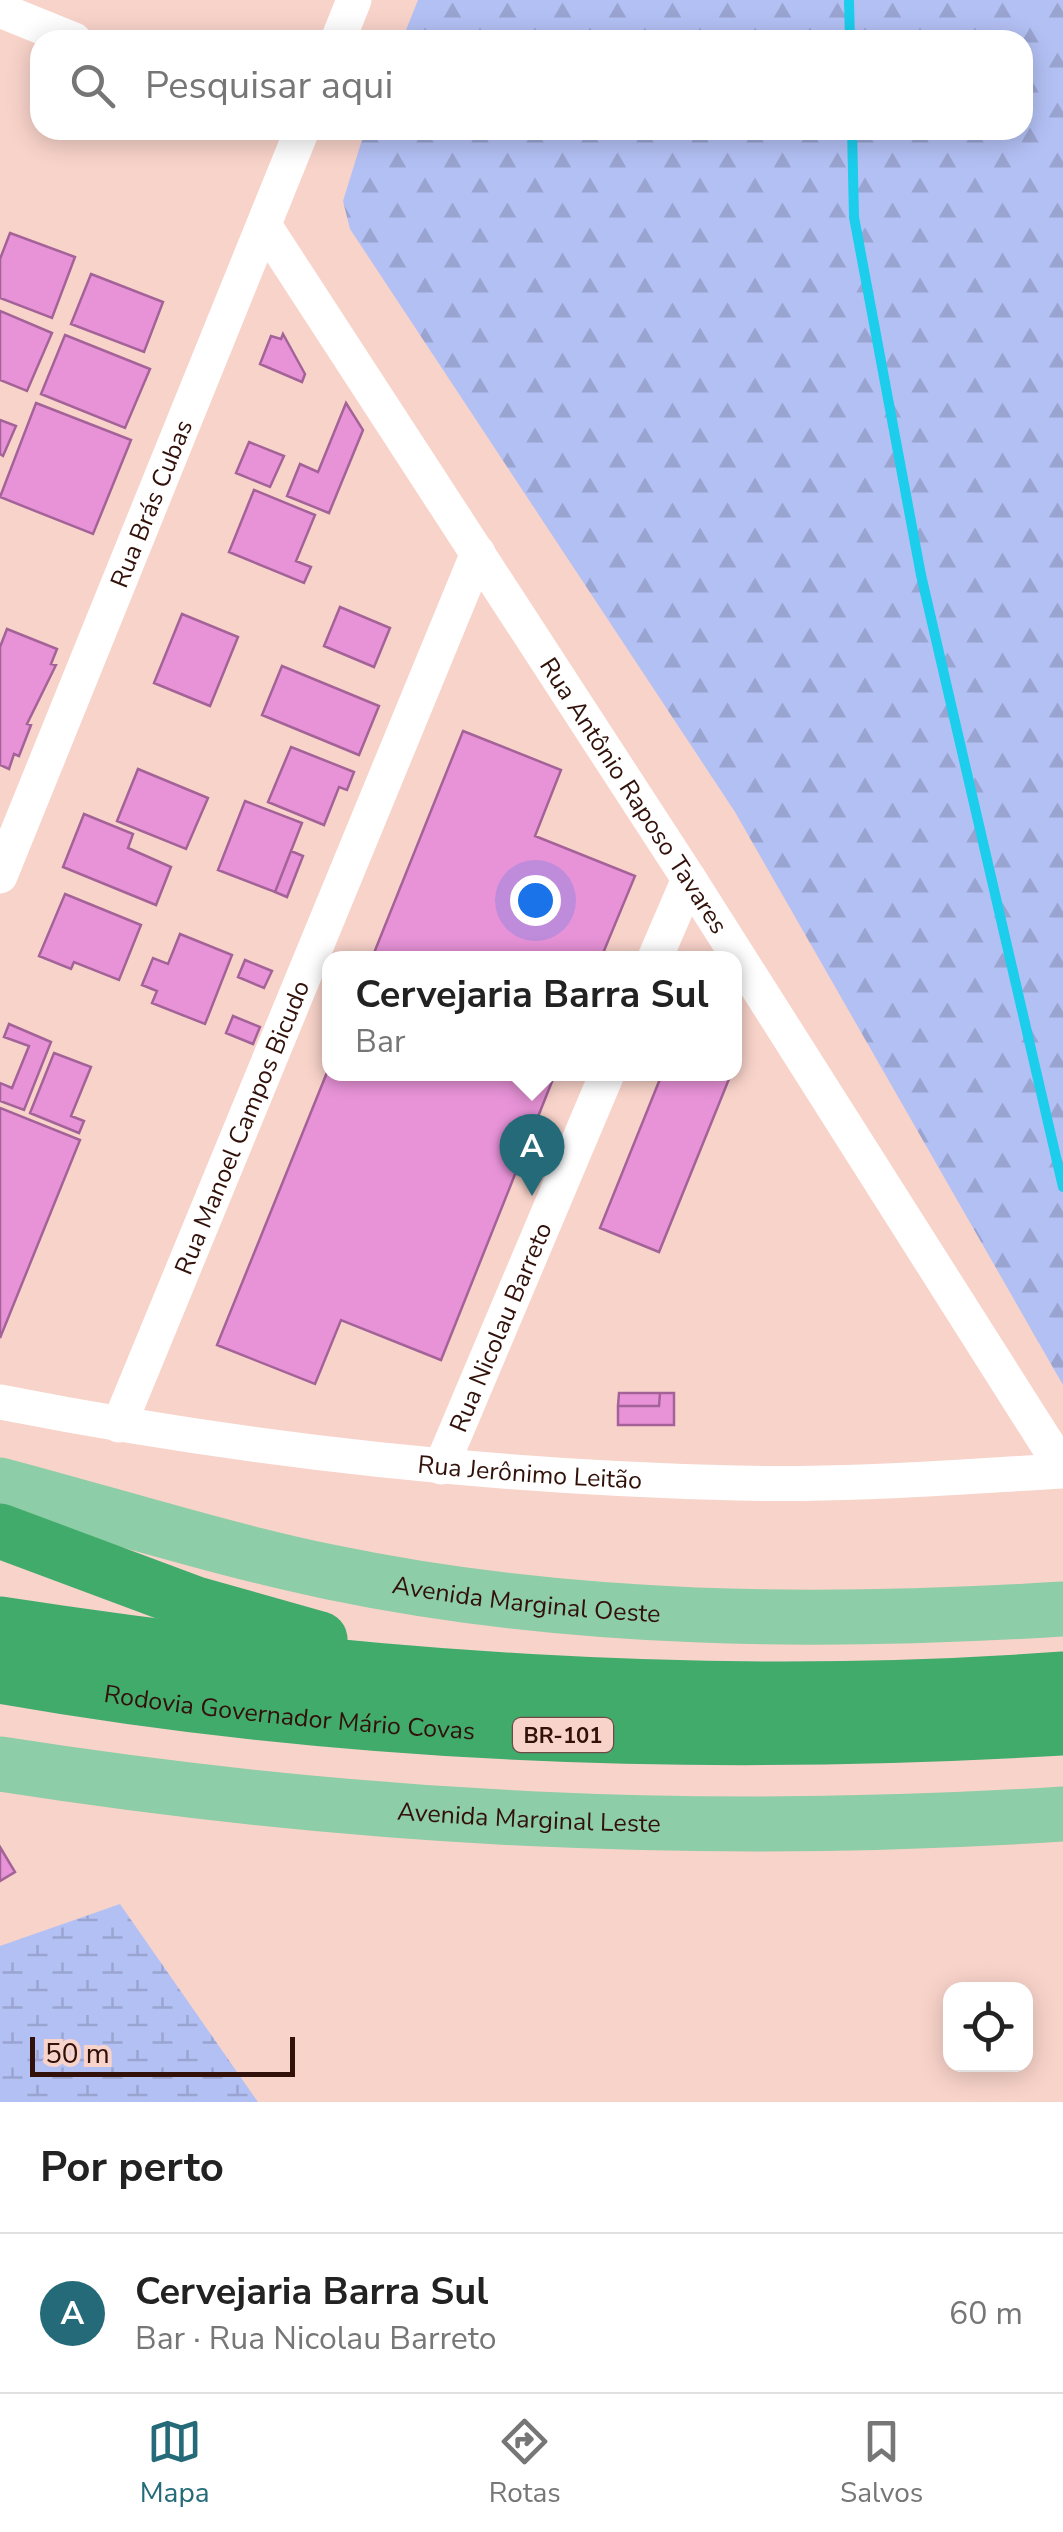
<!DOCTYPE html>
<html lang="pt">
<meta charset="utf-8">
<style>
body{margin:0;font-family:"Nunito Sans",sans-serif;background:#f6f6f6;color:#222}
.controls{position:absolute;right:30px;bottom:30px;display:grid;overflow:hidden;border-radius:20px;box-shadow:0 5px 25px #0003}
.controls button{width:90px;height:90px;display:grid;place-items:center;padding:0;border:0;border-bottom:2px solid #e0e0e0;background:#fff;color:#222;font:50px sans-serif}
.scale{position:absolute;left:30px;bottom:25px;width:265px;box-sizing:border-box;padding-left:10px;border:5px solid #31110a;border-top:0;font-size:28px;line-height:35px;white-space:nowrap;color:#31110a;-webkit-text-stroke:8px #f8d3ca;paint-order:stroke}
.you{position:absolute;left:535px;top:900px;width:35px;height:35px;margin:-25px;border:8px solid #fff;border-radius:50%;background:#1a73e8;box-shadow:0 0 0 15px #1a73e833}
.badge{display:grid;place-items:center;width:65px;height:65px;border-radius:50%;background:#246a79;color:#fff;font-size:32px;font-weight:700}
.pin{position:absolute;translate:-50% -82px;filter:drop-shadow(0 2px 5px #0008)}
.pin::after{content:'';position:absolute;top:52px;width:35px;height:30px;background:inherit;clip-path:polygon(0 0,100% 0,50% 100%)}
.popup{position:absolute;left:322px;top:951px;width:420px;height:130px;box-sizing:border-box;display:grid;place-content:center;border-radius:20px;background:#fff;filter:drop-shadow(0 2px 8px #0005);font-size:32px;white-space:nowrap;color:#767676}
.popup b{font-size:38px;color:#222}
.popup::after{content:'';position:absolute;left:50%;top:100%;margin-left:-20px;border:20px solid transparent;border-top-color:#fff}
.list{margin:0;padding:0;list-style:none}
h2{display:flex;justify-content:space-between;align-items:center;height:130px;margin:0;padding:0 40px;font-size:42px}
h2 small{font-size:32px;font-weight:400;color:#767676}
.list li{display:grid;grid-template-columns:65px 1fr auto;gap:30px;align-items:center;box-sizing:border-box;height:160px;padding:0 40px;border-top:2px solid #e0e0e0}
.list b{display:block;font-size:38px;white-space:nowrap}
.list p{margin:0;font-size:32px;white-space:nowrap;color:#767676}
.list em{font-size:32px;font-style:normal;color:#767676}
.icon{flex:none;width:55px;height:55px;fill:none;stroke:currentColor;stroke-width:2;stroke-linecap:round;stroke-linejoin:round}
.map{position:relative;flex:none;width:1063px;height:2102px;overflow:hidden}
.search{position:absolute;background:#fff;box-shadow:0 5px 25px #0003;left:30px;right:30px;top:30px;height:110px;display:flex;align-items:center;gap:25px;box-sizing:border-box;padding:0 35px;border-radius:30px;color:#767676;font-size:38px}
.sheet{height:290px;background:#fff}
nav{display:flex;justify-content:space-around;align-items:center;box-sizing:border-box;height:140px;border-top:2px solid #e0e0e0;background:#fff;font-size:28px;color:#767676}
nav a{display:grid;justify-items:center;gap:5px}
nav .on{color:#246a79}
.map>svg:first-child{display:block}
.forest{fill:url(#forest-firs)}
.wetland{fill:url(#wetland-marsh)}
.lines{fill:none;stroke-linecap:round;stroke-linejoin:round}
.stream{stroke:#1ccdec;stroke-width:10}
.building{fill:#e893d8;stroke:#a46398;stroke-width:2.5}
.minor{stroke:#fff;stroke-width:35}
.primary{stroke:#8dcda7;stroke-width:55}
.motorway{stroke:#41ab6c;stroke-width:55}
.labels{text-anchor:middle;stroke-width:8;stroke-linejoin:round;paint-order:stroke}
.shield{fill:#f8d3ca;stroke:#6d4b44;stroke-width:2.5}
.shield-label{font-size:22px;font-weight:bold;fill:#31110a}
.street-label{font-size:25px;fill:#31110a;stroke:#f8d3ca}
</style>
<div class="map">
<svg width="1063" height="2102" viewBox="0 0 1063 2102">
<defs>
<pattern id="forest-firs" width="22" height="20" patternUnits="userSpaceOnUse" patternTransform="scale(2.5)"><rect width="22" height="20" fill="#b3c0f4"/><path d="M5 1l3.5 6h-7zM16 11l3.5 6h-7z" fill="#9aa4d0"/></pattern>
<pattern id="wetland-marsh" width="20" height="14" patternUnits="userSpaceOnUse" patternTransform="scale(2.5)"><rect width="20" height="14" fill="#b3c0f4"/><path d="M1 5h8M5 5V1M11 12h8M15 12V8" fill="none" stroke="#9aa4d0"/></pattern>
</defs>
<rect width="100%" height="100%" fill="#f8d3ca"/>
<!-- forest -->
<path class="forest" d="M 418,0 L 1063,0 L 1063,1385 L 735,812 L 350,229 L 343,201 L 365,130 L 1023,130 L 1023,40 L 402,40 Z"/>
<!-- wetland -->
<path class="wetland" d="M 120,1904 L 258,2102 L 0,2102 L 0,1946 Z"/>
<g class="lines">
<!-- stream -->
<path class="stream" d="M 849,0 L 850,40
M 852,130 L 854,217 L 921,575 L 1063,1187"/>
</g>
<!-- building -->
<path class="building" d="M 10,233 L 75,257 L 52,318 L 0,298 L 0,259 Z
M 91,274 L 163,302 L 144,352 L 71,324 Z
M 0,311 L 52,333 L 27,391 L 0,380 Z
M 283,334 L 305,374 L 302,382 L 260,364 L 271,336 L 281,339 Z
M 65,335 L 150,369 L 125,428 L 41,394 Z
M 36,403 L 131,440 L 93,534 L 0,497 Z
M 346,403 L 363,430 L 329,513 L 287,496 L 300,464 L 318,472 Z
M 0,420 L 16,426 L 3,456 L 0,454 Z
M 249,442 L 284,456 L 270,487 L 236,473 Z
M 254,490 L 315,515 L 296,561 L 311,567 L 304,583 L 229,552 Z
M 340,607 L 390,628 L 374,667 L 324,646 Z
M 182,614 L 238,637 L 210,706 L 154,683 Z
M 7,629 L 57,649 L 51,664 L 56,665 L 27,724 L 31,725 L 19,756 L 14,754 L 9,769 L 0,765 L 0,647 Z
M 282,666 L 379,706 L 359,755 L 262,715 Z
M 463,731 L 561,770 L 535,836 L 635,876 L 601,958 L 372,958 Z
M 291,747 L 354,772 L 347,790 L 339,787 L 324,825 L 268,802 Z
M 138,769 L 208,798 L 186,849 L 117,821 Z
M 245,801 L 302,823 L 275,892 L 218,870 Z
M 84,814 L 133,834 L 128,848 L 171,867 L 156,905 L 63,867 Z
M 291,851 L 303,856 L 287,897 L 275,892 Z
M 65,894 L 141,925 L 119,980 L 74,962 L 71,969 L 39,956 Z
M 180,934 L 232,955 L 205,1024 L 152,1003 L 157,991 L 142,985 L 153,958 L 168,964 Z
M 245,960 L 272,971 L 264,988 L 238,977 Z
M 233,1016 L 260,1027 L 253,1044 L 226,1033 Z
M 9,1024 L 51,1042 L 24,1110 L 0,1101 L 0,1083 L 12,1088 L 29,1046 L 4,1037 Z
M 54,1053 L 91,1067 L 71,1116 L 84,1121 L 79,1133 L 30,1113 Z
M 330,1065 L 330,1074 L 555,1074 L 441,1360 L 341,1320 L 315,1384 L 217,1345 Z
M 662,1074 L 731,1074 L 659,1252 L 600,1228 Z
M 0,1108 L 80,1140 L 0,1338 Z
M 619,1393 L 660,1393 L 659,1406 L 618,1406 Z
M 660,1393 L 674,1393 L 674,1425 L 618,1425 L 618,1406 L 659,1406 Z
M 0,1847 L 15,1872 L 0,1881 Z"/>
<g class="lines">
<!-- minor -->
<g class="minor">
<path d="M 0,10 L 74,40"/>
<path d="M 338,40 L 354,0"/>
<path id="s1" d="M 264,225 L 689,879 L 1063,1469"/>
<path id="s2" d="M 0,876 L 302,130"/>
<path d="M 655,958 L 689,879"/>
<path id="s3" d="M 0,1402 C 243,1450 490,1477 737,1483 C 846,1486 955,1477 1063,1471"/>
<path id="s4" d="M 119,1425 L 478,553"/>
<path id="s5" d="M 441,1467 L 607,1074"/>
</g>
<!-- primary -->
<g class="primary">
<path id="s6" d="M 0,1485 C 110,1514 219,1549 330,1572 C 570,1622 820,1624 1063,1609"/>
<path id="s7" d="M 0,1764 C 358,1820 701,1837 1063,1814"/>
</g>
<!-- motorway -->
<g class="motorway">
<path d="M 0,1531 L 196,1604 L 320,1639"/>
<path d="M 0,1624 C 351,1678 708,1705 1063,1679"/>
<path id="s8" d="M 0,1676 C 351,1738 708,1749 1063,1728"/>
</g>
</g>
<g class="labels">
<!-- shield labels -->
<rect class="shield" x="513" y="1718" width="100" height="34" rx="8"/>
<g class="shield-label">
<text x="563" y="1743">BR-101</text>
</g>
<!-- street labels -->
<g class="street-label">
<text dy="9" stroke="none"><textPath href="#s2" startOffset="402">Rua Brás Cubas</textPath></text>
<text dy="9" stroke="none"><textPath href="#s1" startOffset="680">Rua Antônio Raposo Tavares</textPath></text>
<text dy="9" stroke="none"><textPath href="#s4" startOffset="322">Rua Manoel Campos Bicudo</textPath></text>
<text dy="9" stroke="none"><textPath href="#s5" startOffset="152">Rua Nicolau Barreto</textPath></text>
<text dy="9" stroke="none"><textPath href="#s3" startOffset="535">Rua Jerônimo Leitão</textPath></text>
<text dy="9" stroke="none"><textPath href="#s6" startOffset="540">Avenida Marginal Oeste</textPath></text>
<text dy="9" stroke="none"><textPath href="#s8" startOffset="292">Rodovia Governador Mário Covas</textPath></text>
<text dy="9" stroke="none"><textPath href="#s7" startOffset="532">Avenida Marginal Leste</textPath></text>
</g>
</g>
</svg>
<div class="controls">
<button><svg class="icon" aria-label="locate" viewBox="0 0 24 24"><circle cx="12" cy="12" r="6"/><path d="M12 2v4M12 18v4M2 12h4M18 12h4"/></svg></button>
</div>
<div class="scale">50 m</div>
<div class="you"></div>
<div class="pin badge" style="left:532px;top:1196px">A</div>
<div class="popup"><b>Cervejaria Barra Sul</b>Bar</div>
<div class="search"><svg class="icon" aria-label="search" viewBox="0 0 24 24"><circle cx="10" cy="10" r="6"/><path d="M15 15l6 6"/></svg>Pesquisar aqui</div>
</div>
<section class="sheet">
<h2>Por perto<small></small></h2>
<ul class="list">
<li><span class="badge">A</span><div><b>Cervejaria Barra Sul</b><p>Bar · Rua Nicolau Barreto</p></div><em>60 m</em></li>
</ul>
</section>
<nav>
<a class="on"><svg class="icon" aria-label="map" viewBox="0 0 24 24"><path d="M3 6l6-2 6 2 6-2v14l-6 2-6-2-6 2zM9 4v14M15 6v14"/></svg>Mapa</a>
<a><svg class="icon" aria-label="directions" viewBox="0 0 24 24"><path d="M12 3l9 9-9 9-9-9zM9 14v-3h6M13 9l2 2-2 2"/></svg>Rotas</a>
<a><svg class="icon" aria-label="saved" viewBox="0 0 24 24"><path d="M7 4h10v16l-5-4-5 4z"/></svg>Salvos</a>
</nav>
